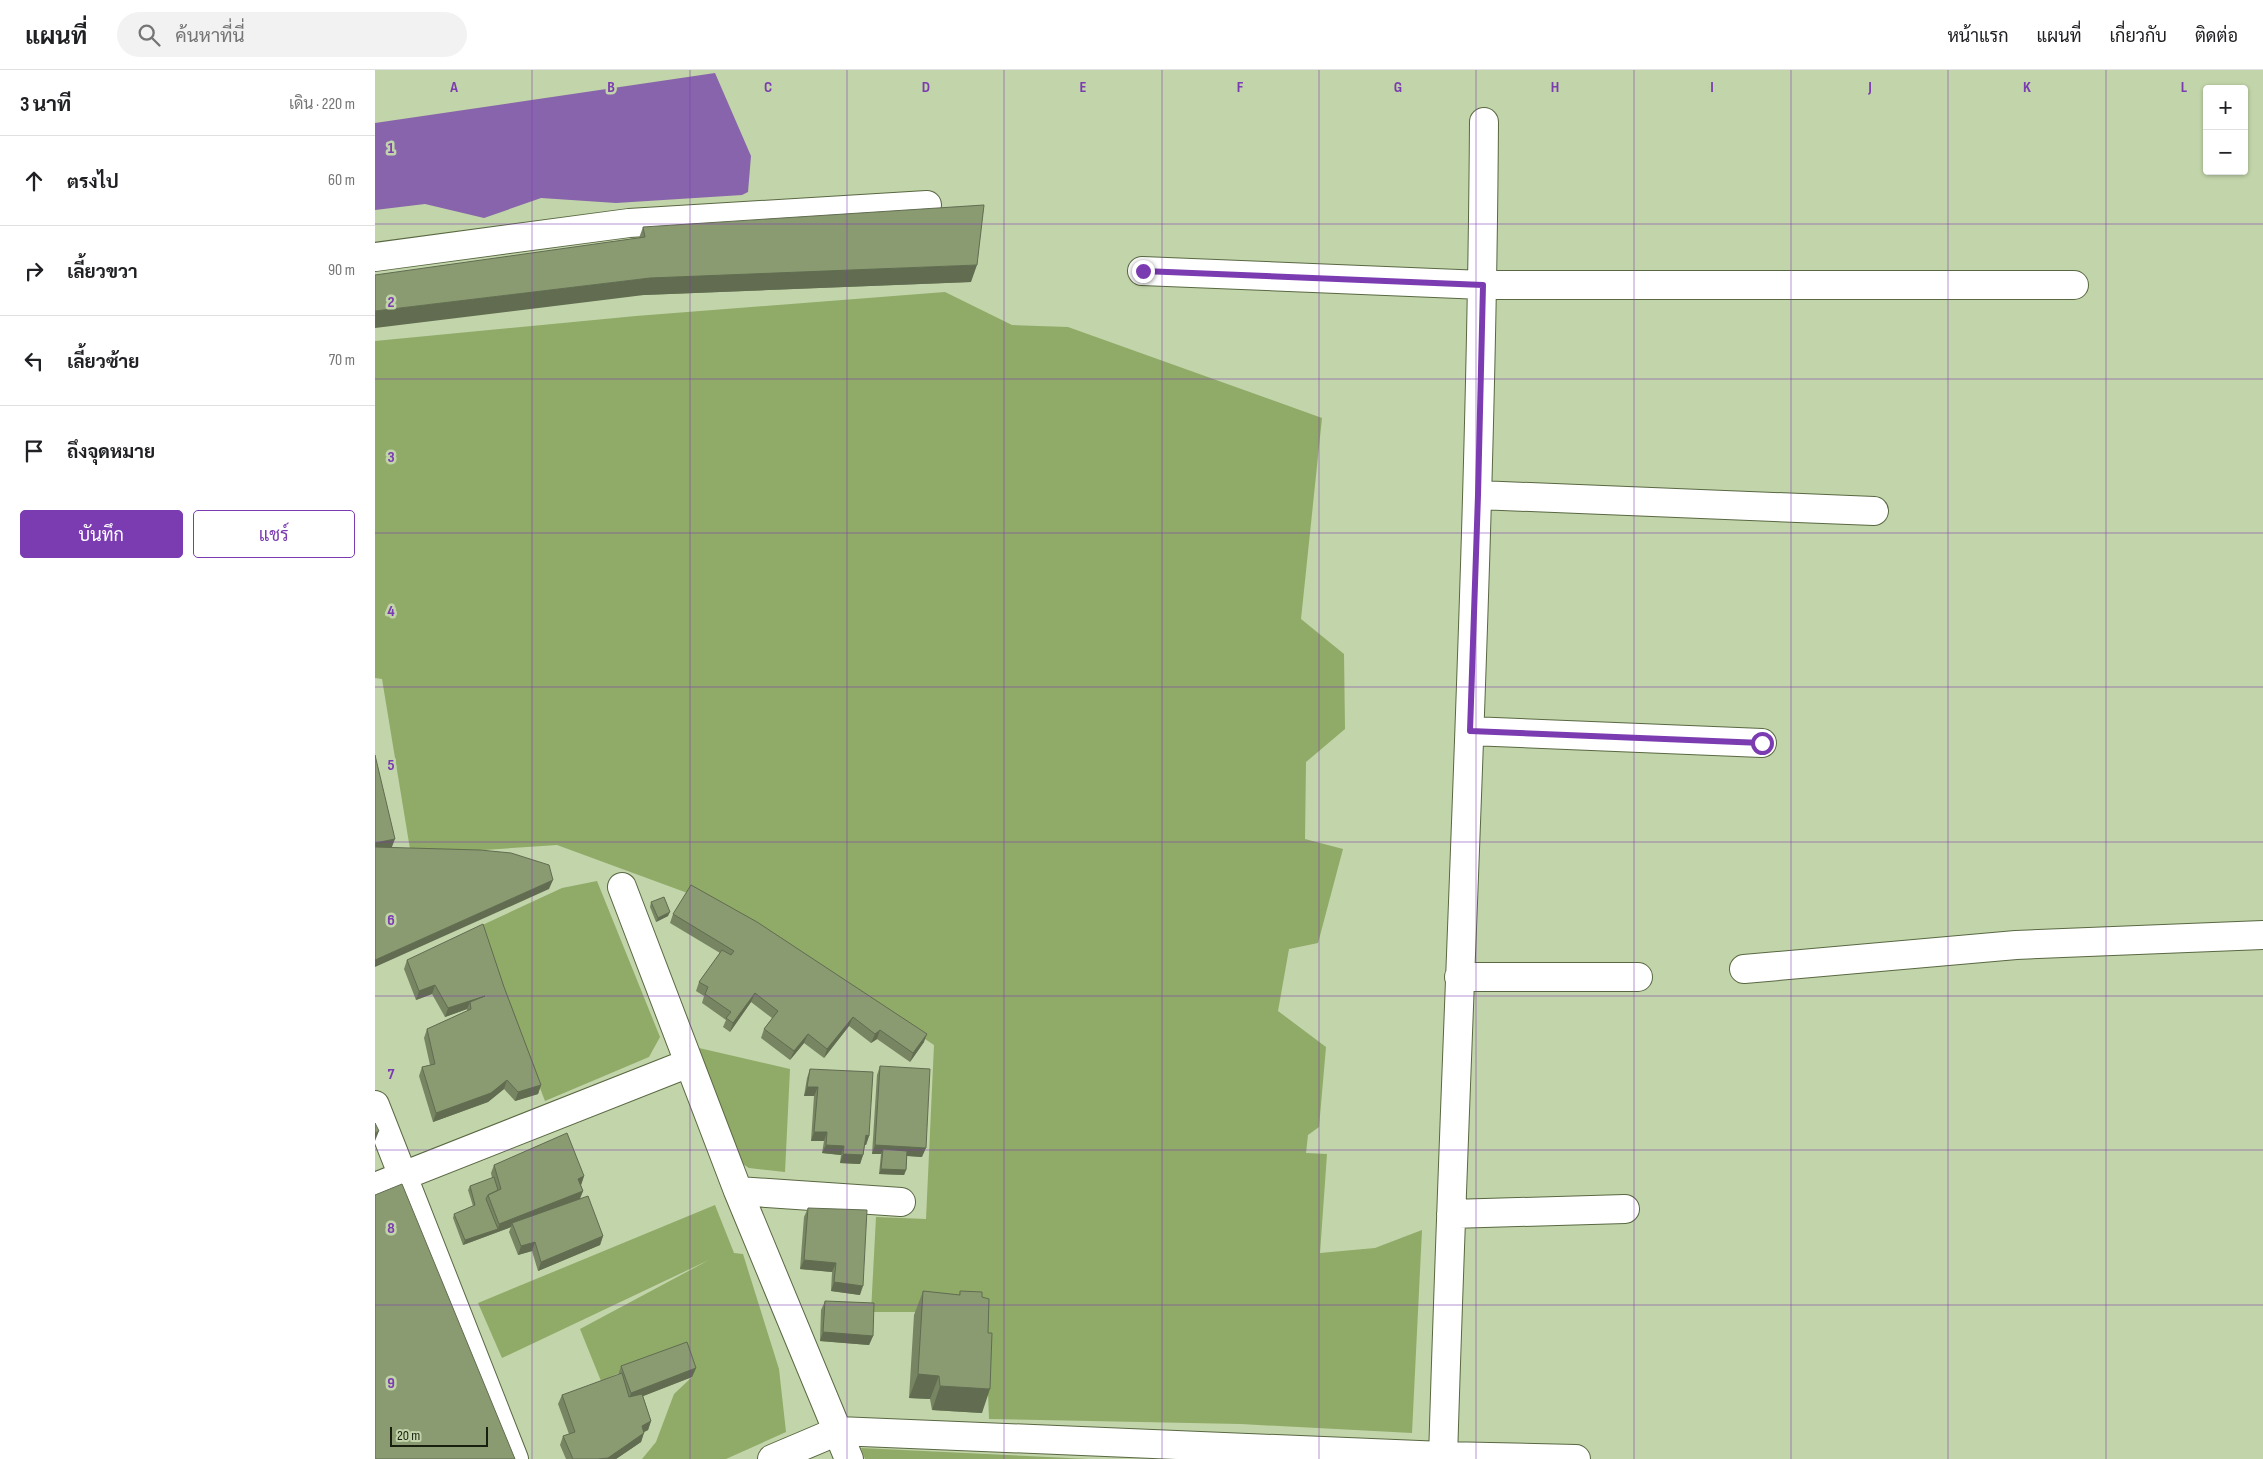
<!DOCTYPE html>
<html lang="th">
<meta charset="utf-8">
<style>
body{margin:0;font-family:"Sofia Sans Condensed",Sarabun,sans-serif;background:#f2f2f2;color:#202124}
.controls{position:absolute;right:15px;top:15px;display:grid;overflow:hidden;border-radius:5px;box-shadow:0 1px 4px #0004}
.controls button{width:45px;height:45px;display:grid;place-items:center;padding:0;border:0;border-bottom:1px solid #e0e0e0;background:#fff;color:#202124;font:25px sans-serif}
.scale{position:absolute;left:15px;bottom:12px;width:98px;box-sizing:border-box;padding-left:5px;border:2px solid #191f0f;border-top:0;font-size:14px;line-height:18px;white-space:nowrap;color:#191f0f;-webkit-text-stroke:4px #c2d4a9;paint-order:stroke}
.stop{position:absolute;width:15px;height:15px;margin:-11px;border:4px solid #7c3cb1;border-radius:50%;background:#fff}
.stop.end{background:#7c3cb1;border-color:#fff;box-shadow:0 1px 5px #0008}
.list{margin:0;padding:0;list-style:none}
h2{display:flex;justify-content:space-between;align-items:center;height:65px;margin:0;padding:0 20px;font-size:21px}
h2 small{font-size:16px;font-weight:400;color:#757577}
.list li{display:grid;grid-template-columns:32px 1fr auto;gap:15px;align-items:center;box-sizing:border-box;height:90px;padding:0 20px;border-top:1px solid #e0e0e0}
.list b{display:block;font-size:19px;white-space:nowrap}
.list em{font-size:16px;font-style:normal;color:#757577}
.actions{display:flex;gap:10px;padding:15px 20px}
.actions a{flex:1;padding:11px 0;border:1px solid #7c3cb1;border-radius:5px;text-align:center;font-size:18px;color:#7c3cb1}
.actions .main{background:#7c3cb1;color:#fff}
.icon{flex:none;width:28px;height:28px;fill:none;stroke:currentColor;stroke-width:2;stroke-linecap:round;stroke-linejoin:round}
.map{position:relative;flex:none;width:1888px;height:1389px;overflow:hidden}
header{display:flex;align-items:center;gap:30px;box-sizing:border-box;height:70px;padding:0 25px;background:#fff;border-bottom:1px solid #e0e0e0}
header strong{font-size:24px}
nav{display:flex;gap:28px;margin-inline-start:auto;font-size:18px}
.search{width:350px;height:45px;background:#f2f2f2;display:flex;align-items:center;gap:12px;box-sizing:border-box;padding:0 18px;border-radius:28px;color:#757577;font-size:19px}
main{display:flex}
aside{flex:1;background:#fff}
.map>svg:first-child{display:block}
.green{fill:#90aa68}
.water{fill:#8764ab}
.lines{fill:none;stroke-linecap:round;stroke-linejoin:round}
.minor-casing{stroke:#596842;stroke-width:30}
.minor{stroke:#fff;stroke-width:28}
.wall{fill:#778562}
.shaded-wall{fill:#616c50}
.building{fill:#8a9b72;stroke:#616c50}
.route{stroke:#7c3cb1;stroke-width:6}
.grid{fill:none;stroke:#7c3cb1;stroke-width:1;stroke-opacity:0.55}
.grid-label{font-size:16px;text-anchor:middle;font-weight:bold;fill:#7c3cb1;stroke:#c2d4a9;stroke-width:5;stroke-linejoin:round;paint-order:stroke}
</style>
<header>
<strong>แผนที่</strong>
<div class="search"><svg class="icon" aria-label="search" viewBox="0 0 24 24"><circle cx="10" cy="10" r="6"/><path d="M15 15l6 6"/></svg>ค้นหาที่นี่</div>
<nav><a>หน้าแรก</a><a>แผนที่</a><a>เกี่ยวกับ</a><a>ติดต่อ</a></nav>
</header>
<main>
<aside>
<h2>3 นาที<small>เดิน · 220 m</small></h2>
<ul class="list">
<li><svg class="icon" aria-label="ahead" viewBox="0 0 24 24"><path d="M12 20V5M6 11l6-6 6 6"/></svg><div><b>ตรงไป</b></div><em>60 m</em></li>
<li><svg class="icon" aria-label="right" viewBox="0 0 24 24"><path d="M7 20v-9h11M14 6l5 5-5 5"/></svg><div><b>เลี้ยวขวา</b></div><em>90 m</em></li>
<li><svg class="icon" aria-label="left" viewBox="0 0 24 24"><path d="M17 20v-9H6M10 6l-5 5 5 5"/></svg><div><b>เลี้ยวซ้าย</b></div><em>70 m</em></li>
<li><svg class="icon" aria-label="arrive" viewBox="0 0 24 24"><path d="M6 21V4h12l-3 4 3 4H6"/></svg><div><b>ถึงจุดหมาย</b></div></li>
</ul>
<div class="actions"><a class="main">บันทึก</a><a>แชร์</a></div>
</aside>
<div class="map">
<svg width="1888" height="1389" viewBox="0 0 1888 1389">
<rect width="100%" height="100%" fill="#c2d4a9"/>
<!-- green -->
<path class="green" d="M 570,222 L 637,255 L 693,257 L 947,348 L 926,549 L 969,584 L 970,659 L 931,692 L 930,769 L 968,779 L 943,873 L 914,879 L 903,941 L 951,977 L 944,1057 L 933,1065 L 931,1083 L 952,1084 L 945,1183 L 1000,1178 L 1047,1160 L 1037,1363 L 866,1354 L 614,1349 L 610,1242 L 496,1242 L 501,1147 L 551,1149 L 559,975 L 356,839 L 182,775 L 36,785 L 7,609 L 0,608 L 0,271 L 261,246 Z
M 222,811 L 285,967 L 274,987 L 170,1031 L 103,857 L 187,818 Z
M 324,978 L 415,999 L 410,1102 L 374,1098 L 361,1090 Z
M 340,1135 L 359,1183 L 368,1184 L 404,1299 L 411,1362 L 351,1389 L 267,1389 L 281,1372 L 299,1324 L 317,1307 L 294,1281 L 226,1311 L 205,1259 L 334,1190 L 127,1288 L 103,1233 Z
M 486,1378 L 714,1389 L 490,1389 Z"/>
<!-- water -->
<path class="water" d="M 340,3 L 376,86 L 373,122 L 367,125 L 241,133 L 166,128 L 109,148 L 50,134 L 0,140 L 0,53 Z"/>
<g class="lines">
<!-- minor casing -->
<g class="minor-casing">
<path id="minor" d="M 0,187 L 254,153 L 552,135
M 767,201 L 1108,215 L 1699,215
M 1103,425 L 1499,441
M 1095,661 L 1387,673
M 247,817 L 363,1121 L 474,1389
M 1369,899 L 1641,875 L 1888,865
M 1084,907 L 1263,907
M 0,1035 L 139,1389
M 0,1117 L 314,993
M 363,1121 L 526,1132
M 1076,1144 L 1250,1139
M 397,1389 L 463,1361 L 1068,1386 L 1201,1389
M 1068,1389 C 1081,943 1106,498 1109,52"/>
</g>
<!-- minor -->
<use href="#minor" class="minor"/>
</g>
<!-- wall -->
<path class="wall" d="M 268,157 L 596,212 L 269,225 L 264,168 Z
M 276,832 L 293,846 L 281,852 L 275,837 Z
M 298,844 L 549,972 L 535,992 L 502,969 L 496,973 L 474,956 L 449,988 L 429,973 L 415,990 L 386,968 L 389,959 L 397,948 L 376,932 L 355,962 L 348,957 L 351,950 L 327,933 L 329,926 L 321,921 L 324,912 L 345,883 L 295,853 Z
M 32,890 L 129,917 L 166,1015 L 163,1024 L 140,1031 L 129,1019 L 113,1032 L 58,1052 L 44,1006 L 47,997 L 55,995 L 49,968 L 52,959 L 92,941 L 92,939 L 70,947 L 57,924 L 41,930 L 29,899 Z
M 505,996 L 547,1087 L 532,1086 L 531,1100 L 529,1105 L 504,1104 L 506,1084 L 497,1084 L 502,1005 Z
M 435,999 L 494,1066 L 491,1075 L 490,1074 L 488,1085 L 485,1094 L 465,1093 L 466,1085 L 447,1083 L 449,1071 L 436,1071 L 439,1026 L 429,1026 L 432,1008 Z
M 119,1095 L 209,1106 L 206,1115 L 208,1121 L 205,1129 L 228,1166 L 225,1175 L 163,1201 L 157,1181 L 143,1185 L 134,1162 L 136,1157 L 88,1175 L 78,1148 L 79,1144 L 98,1136 L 93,1120 L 95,1116 L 117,1108 L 116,1103 Z
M 433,1138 L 485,1225 L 456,1221 L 457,1202 L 425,1199 L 429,1147 Z
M 548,1221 L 584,1225 L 585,1221 L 607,1227 L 613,1263 L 607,1343 L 557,1340 L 555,1329 L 534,1328 L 539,1245 Z
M 450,1231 L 498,1266 L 494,1275 L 445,1271 L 446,1240 Z
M 246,1296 L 321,1298 L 317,1307 L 268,1326 L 276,1351 L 273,1360 L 269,1362 L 266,1372 L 241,1389 L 191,1389 L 185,1375 L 188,1366 L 194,1364 L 183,1334 L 187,1325 L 243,1305 Z"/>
<!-- shaded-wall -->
<path class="shaded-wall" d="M 602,195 L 596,212 L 269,225 L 0,258 L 0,241 L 275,208 Z
M 20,769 L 15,782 L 0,785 L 0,773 Z
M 178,810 L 174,819 L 0,897 L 0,890 Z
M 295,842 L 293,846 L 281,852 L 283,848 Z
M 60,915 L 57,924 L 41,930 L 44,921 Z
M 380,923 L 376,932 L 355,962 L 358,953 Z
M 110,926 L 95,932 L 92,939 L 70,947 L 73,938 Z
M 478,947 L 474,956 L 449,988 L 452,979 Z
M 505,960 L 502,969 L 496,973 L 500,964 Z
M 433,964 L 429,973 L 415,990 L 419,981 Z
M 552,964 L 549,972 L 535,992 L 538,983 Z
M 132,1010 L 129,1019 L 113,1032 L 58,1052 L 61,1043 Z
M 166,1015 L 163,1024 L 140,1031 L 143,1022 Z
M 432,1017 L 443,1017 L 439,1026 L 429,1026 Z
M 4,1061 L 0,1071 L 0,1063 Z
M 439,1062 L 452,1062 L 449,1071 L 436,1071 Z
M 491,1065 L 494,1066 L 491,1075 L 487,1074 Z
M 451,1075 L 469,1076 L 466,1085 L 447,1083 Z
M 500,1075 L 551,1078 L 547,1087 L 507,1084 L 508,1079 L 506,1084 L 497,1084 Z
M 468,1084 L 488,1085 L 485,1094 L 465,1093 Z
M 506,1099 L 531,1100 L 529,1105 L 504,1104 Z
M 209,1106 L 206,1115 L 200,1118 L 203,1109 Z
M 208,1121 L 204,1130 L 137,1153 L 136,1157 L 88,1175 L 90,1170 L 123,1159 L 124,1154 Z
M 228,1166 L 225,1175 L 163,1201 L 166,1192 Z
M 160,1172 L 157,1181 L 143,1185 L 146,1176 Z
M 429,1190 L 461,1193 L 457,1202 L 425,1199 Z
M 459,1212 L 488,1216 L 485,1225 L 456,1221 Z
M 448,1262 L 498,1266 L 494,1275 L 445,1271 Z
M 321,1298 L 317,1307 L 253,1332 L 256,1323 Z
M 543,1304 L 564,1306 L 555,1329 L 534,1328 Z
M 565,1316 L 615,1319 L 607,1343 L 557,1340 Z
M 276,1351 L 273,1360 L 263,1365 L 267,1356 Z
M 269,1363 L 266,1372 L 241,1389 L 223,1389 Z"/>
<!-- building -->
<path class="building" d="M 609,135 L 602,195 L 275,208 L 0,241 L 0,205 L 270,167 L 268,157 Z
M 0,685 L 20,769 L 0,773 Z
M 0,777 L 105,780 L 136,783 L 174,795 L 178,810 L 0,890 Z
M 316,815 L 382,852 L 552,964 L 538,983 L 505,960 L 500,964 L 478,947 L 452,979 L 433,964 L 419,981 L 389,959 L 403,941 L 380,923 L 358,953 L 351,948 L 356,942 L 330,924 L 333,917 L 324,912 L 347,880 L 356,885 L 359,881 L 298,844 Z
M 289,827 L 295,842 L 283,848 L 276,832 Z
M 108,854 L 129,917 L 166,1015 L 143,1022 L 132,1010 L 116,1023 L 61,1043 L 47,997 L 60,994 L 52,959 L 96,939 L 95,932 L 110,926 L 73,938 L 60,915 L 44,921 L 32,890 Z
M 505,996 L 555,999 L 551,1078 L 500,1075 Z
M 435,999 L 498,1002 L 494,1066 L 491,1065 L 488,1085 L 468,1084 L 469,1076 L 451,1075 L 452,1062 L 439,1062 L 443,1017 L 432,1017 Z
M 0,1053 L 4,1061 L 0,1063 Z
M 192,1063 L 209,1106 L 203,1109 L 208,1121 L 124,1154 L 113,1125 L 126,1119 L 119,1095 Z
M 508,1079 L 532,1081 L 531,1100 L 506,1099 Z
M 119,1107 L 123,1120 L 113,1125 L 111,1129 L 123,1159 L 90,1170 L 79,1144 L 100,1135 L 95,1116 Z
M 27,1114 L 140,1389 L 1,1389 L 0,1387 L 0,1125 Z
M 213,1126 L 228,1166 L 166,1192 L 160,1172 L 146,1176 L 137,1153 Z
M 433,1138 L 492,1140 L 488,1216 L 459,1212 L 461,1193 L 429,1190 Z
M 548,1221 L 585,1225 L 585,1221 L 607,1222 L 607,1227 L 614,1229 L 613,1263 L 617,1263 L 615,1319 L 565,1316 L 564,1306 L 543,1304 Z
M 450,1231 L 499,1233 L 498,1266 L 448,1262 Z
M 312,1272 L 321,1298 L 256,1323 L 246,1296 Z
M 247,1303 L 254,1327 L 267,1324 L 276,1351 L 267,1356 L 269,1363 L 233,1388 L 223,1389 L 198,1389 L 188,1366 L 200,1362 L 187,1325 Z"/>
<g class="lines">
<!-- route -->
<path class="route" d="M 768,201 L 1108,215 L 1103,425 L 1095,661 L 1387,673"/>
</g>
<!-- grid -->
<path class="grid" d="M 157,0 L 157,1389M 315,0 L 315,1389M 472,0 L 472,1389M 629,0 L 629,1389M 787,0 L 787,1389M 944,0 L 944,1389M 1101,0 L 1101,1389M 1259,0 L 1259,1389M 1416,0 L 1416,1389M 1573,0 L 1573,1389M 1731,0 L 1731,1389M 0,154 L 1888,154M 0,309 L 1888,309M 0,463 L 1888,463M 0,617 L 1888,617M 0,772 L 1888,772M 0,926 L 1888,926M 0,1080 L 1888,1080M 0,1235 L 1888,1235"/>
<g class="grid-label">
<text x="79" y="22">A</text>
<text x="236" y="22">B</text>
<text x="393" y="22">C</text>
<text x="551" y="22">D</text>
<text x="708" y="22">E</text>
<text x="865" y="22">F</text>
<text x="1023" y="22">G</text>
<text x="1180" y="22">H</text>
<text x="1337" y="22">I</text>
<text x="1495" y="22">J</text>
<text x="1652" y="22">K</text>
<text x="1809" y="22">L</text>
<text x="16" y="83">1</text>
<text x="16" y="237">2</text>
<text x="16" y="392">3</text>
<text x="16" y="546">4</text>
<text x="16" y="700">5</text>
<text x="16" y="855">6</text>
<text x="16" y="1009">7</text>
<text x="16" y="1163">8</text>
<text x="16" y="1318">9</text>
</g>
</svg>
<div class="controls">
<button>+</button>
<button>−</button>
</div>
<div class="scale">20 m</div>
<div class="stop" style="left:1387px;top:673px"></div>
<div class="stop end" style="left:768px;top:201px"></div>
</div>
</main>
